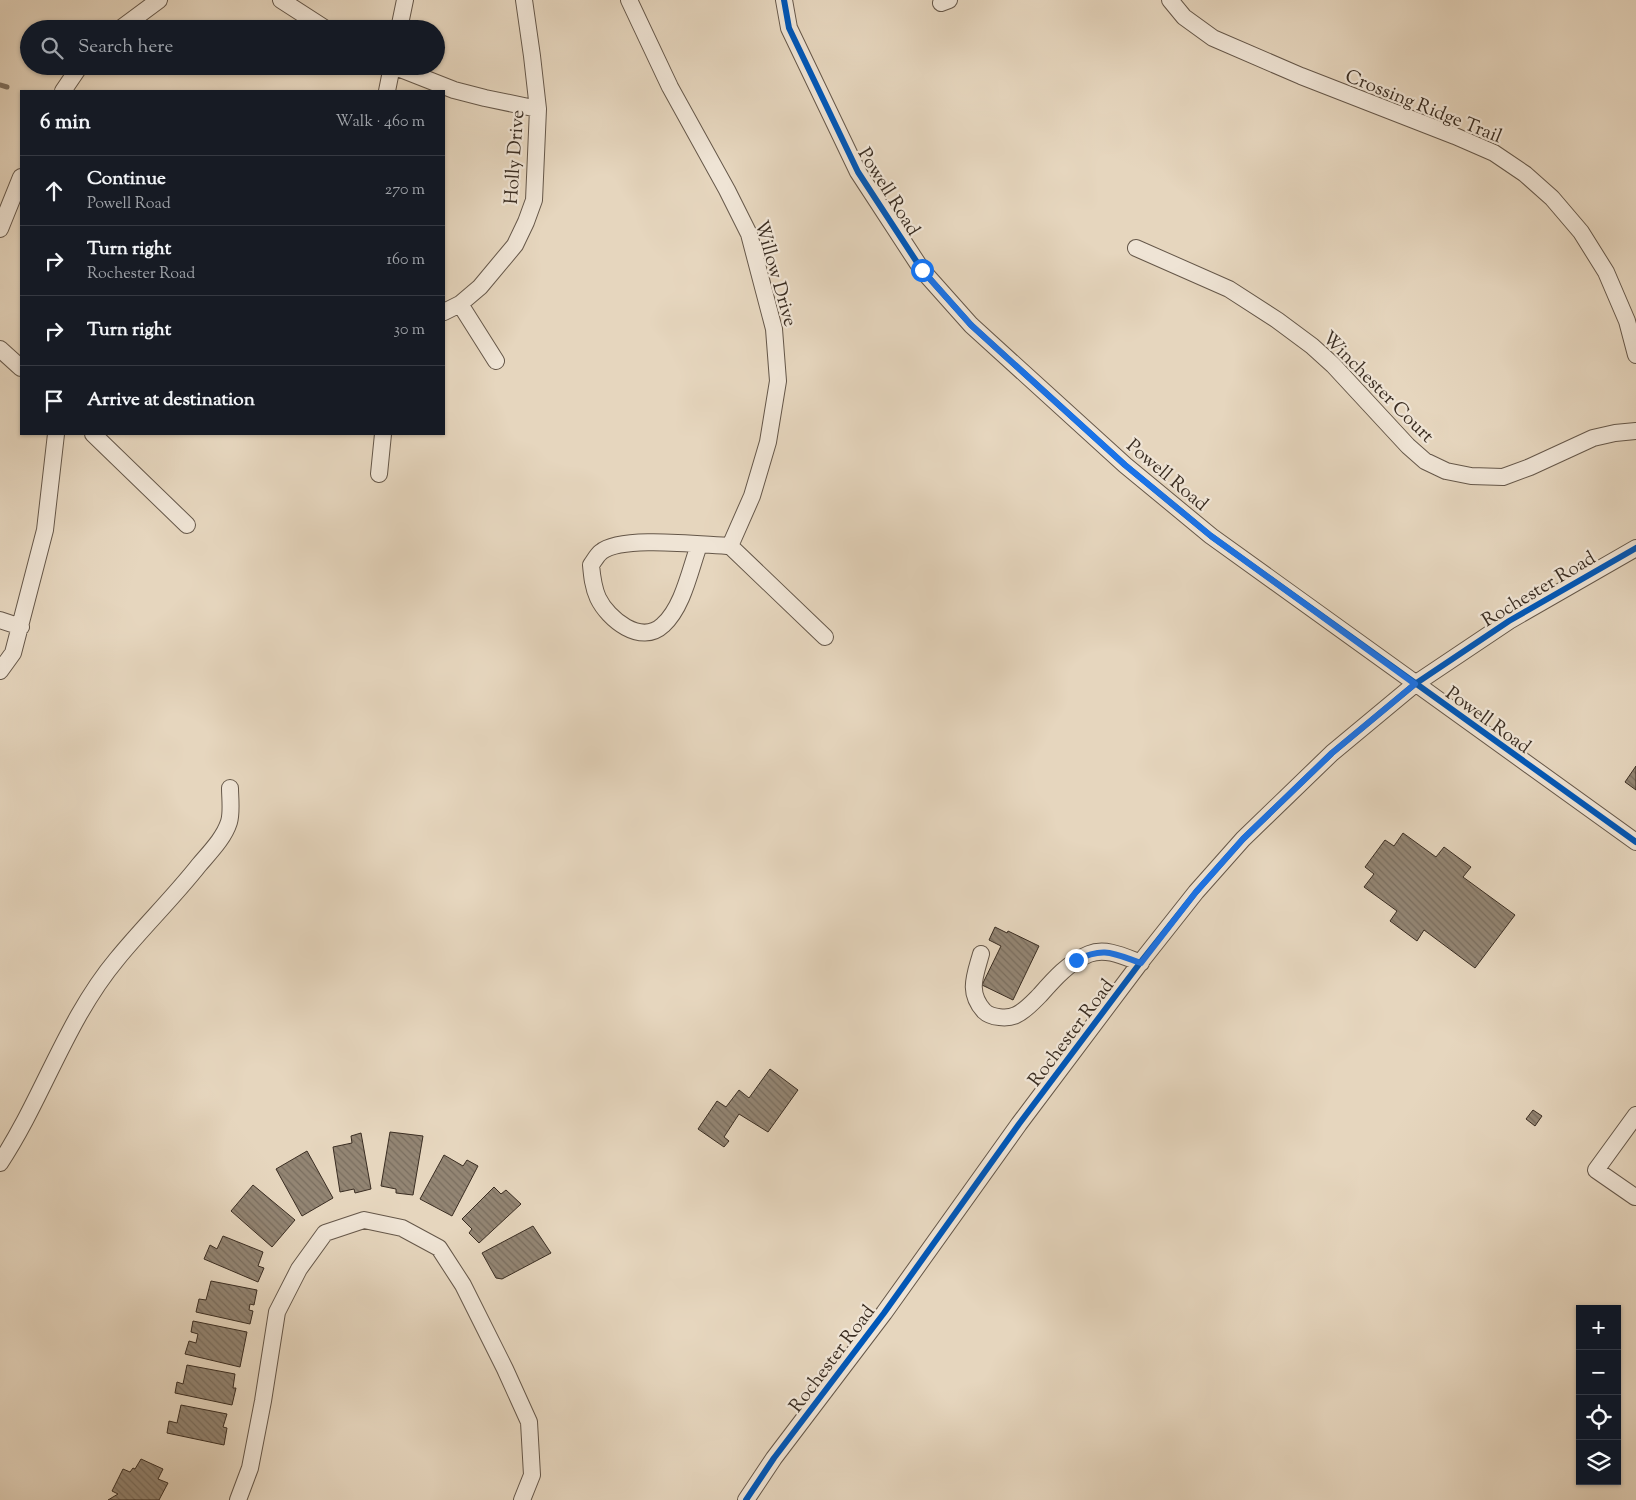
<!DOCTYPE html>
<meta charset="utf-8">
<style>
body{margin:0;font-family:"Sorts Mill Goudy",serif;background:#20242c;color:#f1f3f6}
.controls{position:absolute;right:15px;bottom:15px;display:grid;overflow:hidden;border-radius:0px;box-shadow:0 1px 4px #0004}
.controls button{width:45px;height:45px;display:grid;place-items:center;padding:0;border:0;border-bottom:1px solid #363941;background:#171b24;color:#f1f3f6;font:25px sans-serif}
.stop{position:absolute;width:15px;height:15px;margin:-11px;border:4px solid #1a73e8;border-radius:50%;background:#fff}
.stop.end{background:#1a73e8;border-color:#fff;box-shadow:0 1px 5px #0008}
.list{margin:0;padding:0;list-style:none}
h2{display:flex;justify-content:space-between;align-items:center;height:65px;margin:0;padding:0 20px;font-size:21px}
h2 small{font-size:16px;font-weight:400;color:#9ea1a6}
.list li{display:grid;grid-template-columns:32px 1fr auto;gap:15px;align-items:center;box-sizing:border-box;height:70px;padding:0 20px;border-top:1px solid #363941}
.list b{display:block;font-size:19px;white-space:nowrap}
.list p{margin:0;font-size:16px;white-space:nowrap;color:#9ea1a6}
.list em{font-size:16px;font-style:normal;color:#9ea1a6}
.icon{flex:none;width:28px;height:28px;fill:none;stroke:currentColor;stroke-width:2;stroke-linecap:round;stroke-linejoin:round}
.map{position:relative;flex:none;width:1636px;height:1500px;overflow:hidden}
.search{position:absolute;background:#171b24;box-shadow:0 1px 4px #0004;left:20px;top:20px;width:425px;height:55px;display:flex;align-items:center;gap:12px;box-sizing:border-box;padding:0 18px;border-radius:28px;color:#9ea1a6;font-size:19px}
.panel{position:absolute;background:#171b24;box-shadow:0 1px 4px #0004;left:20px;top:90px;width:425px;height:345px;border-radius:0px}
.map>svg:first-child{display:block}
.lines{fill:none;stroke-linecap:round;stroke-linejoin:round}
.stream{stroke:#7e7060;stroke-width:5}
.building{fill:url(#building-back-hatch);stroke:#3a2d22}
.minor-casing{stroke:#655749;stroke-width:18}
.minor{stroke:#efe4d5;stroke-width:16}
.cycleway-casing{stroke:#efe4d5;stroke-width:9}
.cycleway{stroke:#0057b8;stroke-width:6}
.route{stroke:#1a73e8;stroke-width:6}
.labels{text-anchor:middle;stroke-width:4.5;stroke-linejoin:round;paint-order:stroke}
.street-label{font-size:19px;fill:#3a2d22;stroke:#efe4d5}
</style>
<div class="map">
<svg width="1636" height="1500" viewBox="0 0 1636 1500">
<defs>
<pattern id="building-back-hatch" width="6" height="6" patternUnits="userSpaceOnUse" patternTransform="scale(1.25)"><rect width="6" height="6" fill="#938573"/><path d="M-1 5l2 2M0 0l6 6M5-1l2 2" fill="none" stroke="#796d5e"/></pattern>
</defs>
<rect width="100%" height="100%" fill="#e6d6be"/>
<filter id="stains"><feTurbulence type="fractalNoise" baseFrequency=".004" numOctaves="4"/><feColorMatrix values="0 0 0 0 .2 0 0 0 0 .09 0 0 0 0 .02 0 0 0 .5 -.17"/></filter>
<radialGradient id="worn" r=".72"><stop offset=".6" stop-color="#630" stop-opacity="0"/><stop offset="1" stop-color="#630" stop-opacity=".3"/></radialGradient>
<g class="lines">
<!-- stream -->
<path class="stream" d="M 0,85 L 7,87"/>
</g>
<!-- building -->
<path class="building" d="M 1636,766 L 1636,790 L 1625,782 Z
M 1403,833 L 1436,857 L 1444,847 L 1471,867 L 1463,877 L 1515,915 L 1475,968 L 1424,930 L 1417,941 L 1390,921 L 1397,911 L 1364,887 L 1374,874 L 1365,867 L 1385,840 L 1394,846 Z
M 995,927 L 1007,933 L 1008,931 L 1039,946 L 1013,1000 L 982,985 L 1001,946 L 989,940 Z
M 770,1069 L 798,1090 L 768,1132 L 739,1114 L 724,1137 L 729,1141 L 724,1147 L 698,1129 L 717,1101 L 726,1107 L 739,1090 L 749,1098 Z
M 1533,1110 L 1542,1116 L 1535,1126 L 1526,1119 Z
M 390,1132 L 423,1136 L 413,1195 L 396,1193 L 396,1189 L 381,1186 Z
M 361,1133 L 371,1189 L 355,1193 L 354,1189 L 340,1192 L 333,1147 L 352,1143 L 351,1136 Z
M 307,1151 L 333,1198 L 302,1216 L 276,1169 Z
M 444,1155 L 463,1166 L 467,1160 L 478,1166 L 452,1216 L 420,1199 Z
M 253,1185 L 295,1220 L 272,1247 L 231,1211 Z
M 494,1187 L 501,1194 L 506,1190 L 521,1204 L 479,1243 L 469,1233 L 472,1229 L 462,1219 Z
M 533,1226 L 551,1253 L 502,1279 L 496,1278 L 482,1253 Z
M 223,1236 L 263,1252 L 258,1266 L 264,1268 L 258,1282 L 204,1259 L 210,1245 L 217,1249 Z
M 211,1281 L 257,1290 L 254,1305 L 250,1304 L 249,1310 L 253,1311 L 250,1324 L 196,1312 L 199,1299 L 206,1300 Z
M 193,1321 L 247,1332 L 240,1367 L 185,1354 L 189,1341 L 196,1343 L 198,1334 L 191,1332 Z
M 187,1365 L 235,1374 L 233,1388 L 236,1388 L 232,1405 L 175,1393 L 177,1382 L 183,1384 Z
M 181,1405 L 227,1414 L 223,1427 L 227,1428 L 224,1445 L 167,1433 L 169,1421 L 177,1423 Z
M 141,1459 L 163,1469 L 158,1479 L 168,1483 L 159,1500 L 108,1500 L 118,1494 L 112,1491 L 123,1469 L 130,1472 L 133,1468 L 135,1469 Z"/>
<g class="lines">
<!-- minor casing -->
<g class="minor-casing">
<path id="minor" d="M 281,0 L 326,29
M 629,0 L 670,87 L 727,190 L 749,234 L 774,329 L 778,381 L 768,442 L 752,496 L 730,546
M 784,0 L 789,28 L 858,172 L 922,270 L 971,325 L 1125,465 L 1211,536 L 1636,842
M 1170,0 L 1184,17 L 1213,38 L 1301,76 L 1455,136 L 1494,153 L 1525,174 L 1552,198 L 1581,232 L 1606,272 L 1627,321 L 1636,355
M 941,3 L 949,0
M 120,29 L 159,0
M 399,29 L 405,0
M 393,66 L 454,90 L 485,98 L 538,109
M 63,91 L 80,66
M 387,91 L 392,66
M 0,229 L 21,177
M 1136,248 L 1229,289 L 1277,320 L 1312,346 L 1333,365 L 1408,446 L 1425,461 L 1446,471 L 1471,476 L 1503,477 L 1530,467 L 1593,438 L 1615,433 L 1636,431
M 460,304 L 496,361
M 444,312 L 460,304 L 480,287 L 515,245 L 526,222 L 534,200 L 538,109 L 532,56 L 524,0
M 0,349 L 21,368
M 93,434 L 187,525
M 379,474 L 383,434
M 699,545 C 690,570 683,607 663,625 C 641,646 608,619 598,598 C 593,587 592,576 591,565 C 594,561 597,555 601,552 C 621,535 702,545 730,546
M 730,546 L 825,637
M 0,620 L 21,627
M 0,671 L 13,653 L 45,530 L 56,434
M 981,954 C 975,976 967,992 984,1011 C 991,1018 1008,1019 1016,1015 C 1025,1011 1033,1002 1040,995 C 1054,979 1069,962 1089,954 C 1106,947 1125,957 1141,963
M 1636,1115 L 1596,1170 L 1635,1197 L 1636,1196
M 0,1163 C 43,1098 66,1020 117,959 C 143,927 173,898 199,865 C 210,852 224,838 229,822 C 232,812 230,798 230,788
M 238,1500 L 250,1468 L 263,1401 L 277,1312 L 299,1269 L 325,1233 L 364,1220 L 402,1228 L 439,1248 L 463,1285 L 505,1369 L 529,1422 L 532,1475 L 522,1500
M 746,1500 L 774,1458 L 884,1313 L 1019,1124 L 1143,959 L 1196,892 L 1243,839 L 1332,753 L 1415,684 L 1509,621 L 1636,548"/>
</g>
<!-- minor -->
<use href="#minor" class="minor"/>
<!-- cycleway casing -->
<g class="cycleway-casing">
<path id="cycleway" d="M 784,0 L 789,28 L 858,172 L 922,270 L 971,325 L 1125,465 L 1211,536 L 1636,842
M 746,1500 L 774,1458 L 884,1313 L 1019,1124 L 1143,959 L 1196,892 L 1243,839 L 1332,753 L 1415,684 L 1509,621 L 1636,548"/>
</g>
<!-- cycleway -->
<use href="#cycleway" class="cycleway"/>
</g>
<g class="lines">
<!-- route -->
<path class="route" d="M 922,270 L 971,325 L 1125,465 L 1211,536 L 1415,684 L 1332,753 L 1243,839 L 1196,892 L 1141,963 C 1112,953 1104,947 1076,960"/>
</g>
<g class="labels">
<!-- street labels -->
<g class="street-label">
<text transform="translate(1424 105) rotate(22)" y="7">Crossing Ridge Trail</text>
<text transform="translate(513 157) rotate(-86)" y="7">Holly Drive</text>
<text transform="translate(890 191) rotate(58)" y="7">Powell Road</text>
<text transform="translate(777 273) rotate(74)" y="7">Willow Drive</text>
<text transform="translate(1379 386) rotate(45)" y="7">Winchester Court</text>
<text transform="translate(1168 474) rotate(40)" y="7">Powell Road</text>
<text transform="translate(1538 588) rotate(-31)" y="7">Rochester Road</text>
<text transform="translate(1489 719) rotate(36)" y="7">Powell Road</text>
<text transform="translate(1070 1032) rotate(-53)" y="7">Rochester Road</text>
<text transform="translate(831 1358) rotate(-53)" y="7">Rochester Road</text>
</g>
</g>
<rect width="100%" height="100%" filter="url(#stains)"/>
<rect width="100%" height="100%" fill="url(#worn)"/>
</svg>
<div class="controls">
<button>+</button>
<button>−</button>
<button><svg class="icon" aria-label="locate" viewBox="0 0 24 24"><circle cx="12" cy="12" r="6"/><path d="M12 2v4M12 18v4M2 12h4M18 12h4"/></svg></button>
<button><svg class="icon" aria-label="layers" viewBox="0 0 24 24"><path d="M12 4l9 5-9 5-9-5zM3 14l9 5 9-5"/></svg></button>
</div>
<div class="stop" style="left:922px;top:270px"></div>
<div class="stop end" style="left:1076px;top:960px"></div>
<div class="search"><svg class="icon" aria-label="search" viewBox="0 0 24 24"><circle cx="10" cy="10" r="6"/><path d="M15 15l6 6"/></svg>Search here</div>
<section class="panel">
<h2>6 min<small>Walk · 460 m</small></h2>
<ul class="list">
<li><svg class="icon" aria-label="ahead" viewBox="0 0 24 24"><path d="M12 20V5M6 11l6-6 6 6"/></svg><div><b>Continue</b><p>Powell Road</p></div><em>270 m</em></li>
<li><svg class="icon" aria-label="right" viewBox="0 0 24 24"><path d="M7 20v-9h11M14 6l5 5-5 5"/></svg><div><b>Turn right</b><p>Rochester Road</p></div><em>160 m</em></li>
<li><svg class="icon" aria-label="right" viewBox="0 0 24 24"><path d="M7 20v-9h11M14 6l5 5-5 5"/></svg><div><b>Turn right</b></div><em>30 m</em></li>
<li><svg class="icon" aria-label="arrive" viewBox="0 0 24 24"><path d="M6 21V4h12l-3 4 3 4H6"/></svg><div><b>Arrive at destination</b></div></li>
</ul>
</section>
</div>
